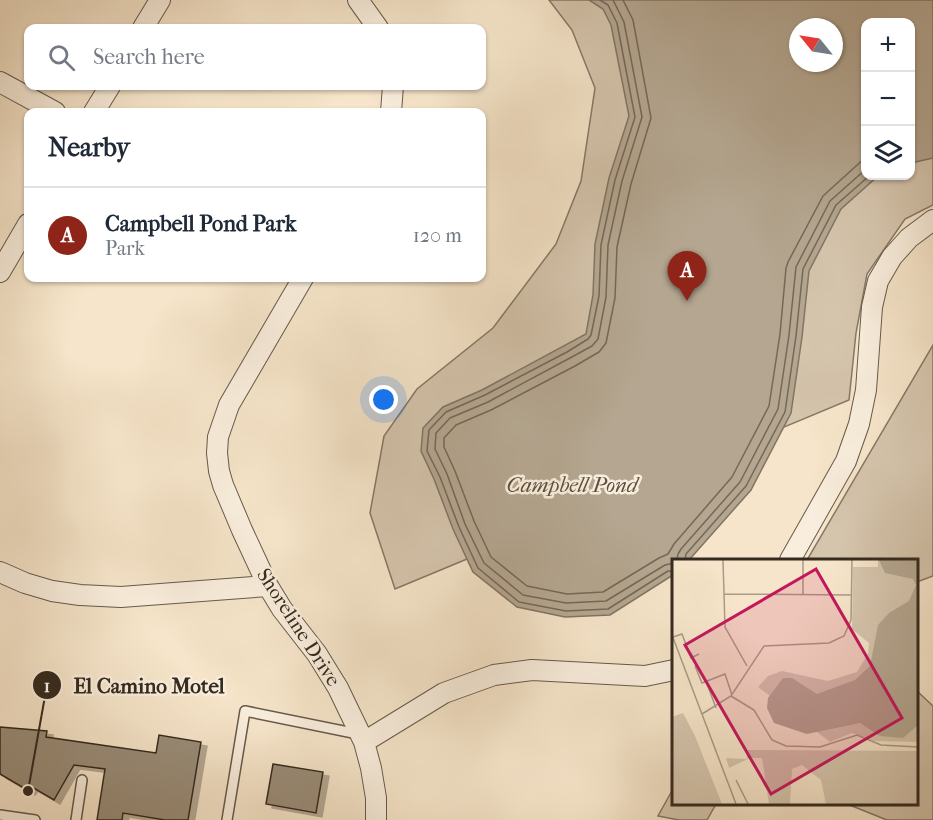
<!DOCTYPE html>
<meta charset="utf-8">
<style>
body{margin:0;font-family:"IM FELL French Canon",serif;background:#f6f6f7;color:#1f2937}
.controls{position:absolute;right:18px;top:18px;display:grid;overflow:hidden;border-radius:12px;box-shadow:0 2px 4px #0004}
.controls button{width:54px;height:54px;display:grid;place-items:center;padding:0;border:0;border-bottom:2px solid #e0e1e3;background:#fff;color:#1f2937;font:30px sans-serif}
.compass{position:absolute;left:789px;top:18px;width:54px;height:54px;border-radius:50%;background:#fff;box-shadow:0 2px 4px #0004;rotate:300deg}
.you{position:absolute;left:384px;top:400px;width:21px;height:21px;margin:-15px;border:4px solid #fff;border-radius:50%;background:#1a73e8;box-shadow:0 0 0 9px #1a73e833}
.badge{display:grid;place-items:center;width:39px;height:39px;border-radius:50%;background:#8f2418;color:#fff;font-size:20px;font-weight:700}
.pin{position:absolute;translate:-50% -50px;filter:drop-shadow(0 2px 3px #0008)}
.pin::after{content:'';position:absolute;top:32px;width:21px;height:18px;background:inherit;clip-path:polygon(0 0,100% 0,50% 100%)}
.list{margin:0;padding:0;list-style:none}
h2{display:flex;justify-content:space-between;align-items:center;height:78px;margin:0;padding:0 24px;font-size:26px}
h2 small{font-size:20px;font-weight:400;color:#747a83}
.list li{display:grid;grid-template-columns:39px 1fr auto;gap:18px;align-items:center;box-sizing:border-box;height:96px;padding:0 24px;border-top:2px solid #e0e1e3}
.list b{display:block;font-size:22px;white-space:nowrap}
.list p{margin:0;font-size:20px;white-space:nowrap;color:#747a83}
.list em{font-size:20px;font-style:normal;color:#747a83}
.icon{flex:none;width:33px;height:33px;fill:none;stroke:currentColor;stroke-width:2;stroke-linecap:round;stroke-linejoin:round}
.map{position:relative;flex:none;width:933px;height:820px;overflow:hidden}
.search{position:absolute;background:#fff;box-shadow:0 2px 4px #0004;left:24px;top:24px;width:462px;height:66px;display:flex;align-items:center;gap:15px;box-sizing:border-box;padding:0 21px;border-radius:12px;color:#747a83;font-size:22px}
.panel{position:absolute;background:#fff;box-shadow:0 2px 4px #0004;left:24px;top:108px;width:462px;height:174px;border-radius:12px}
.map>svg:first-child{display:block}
.green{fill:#d5c5ad;stroke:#857866;stroke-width:1.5;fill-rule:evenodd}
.water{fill:#b4a690;stroke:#817563;stroke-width:1.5;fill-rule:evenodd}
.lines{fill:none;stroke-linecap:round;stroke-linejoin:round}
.shore{stroke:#746858;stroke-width:1.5}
.building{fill:#998c78;stroke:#352b1f;stroke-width:1.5;filter:url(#shadow)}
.lane-casing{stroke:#655a4a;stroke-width:12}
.street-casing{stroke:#655a4a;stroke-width:22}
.lane{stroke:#f9eedd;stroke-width:9}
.street{stroke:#f9eedd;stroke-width:20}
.labels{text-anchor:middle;stroke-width:5;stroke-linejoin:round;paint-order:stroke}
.street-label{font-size:20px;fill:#352b1f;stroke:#f9eedd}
.water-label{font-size:21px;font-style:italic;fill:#5b5041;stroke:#f9eedd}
.inset-road{fill:none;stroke:#a99b86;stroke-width:1.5}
.view{fill:#c2185b;fill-opacity:0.15;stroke:#c2185b;stroke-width:3}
.inset-edge{fill:none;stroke:#352b1f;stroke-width:3}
.leader{fill:none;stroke:#352b1f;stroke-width:2}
.callout-dot{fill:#352b1f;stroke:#f9eedd;stroke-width:2}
.mark-label{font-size:18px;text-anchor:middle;font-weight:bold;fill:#fff}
.callout-label{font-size:21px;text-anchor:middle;font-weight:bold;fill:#352b1f;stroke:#f9eedd;stroke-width:5;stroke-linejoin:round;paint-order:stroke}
</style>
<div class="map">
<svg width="933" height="820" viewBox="0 0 933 820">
<defs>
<filter id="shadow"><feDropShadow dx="6" dy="4" stdDeviation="0" flood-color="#0004"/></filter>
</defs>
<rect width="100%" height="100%" fill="#f6e5ca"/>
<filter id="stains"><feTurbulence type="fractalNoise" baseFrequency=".00333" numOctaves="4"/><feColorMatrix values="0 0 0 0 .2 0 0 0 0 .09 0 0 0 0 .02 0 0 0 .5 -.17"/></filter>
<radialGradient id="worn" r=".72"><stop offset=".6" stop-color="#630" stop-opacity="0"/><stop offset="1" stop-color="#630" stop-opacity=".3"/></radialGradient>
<!-- green -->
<path class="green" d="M 549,0 L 933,0 L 933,205 L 905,219 L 867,274 L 856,333 L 849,400 L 395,589 L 370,513 L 384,436 L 417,389 L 493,328 L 556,244 L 581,181 L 595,88 L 572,30 ZM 866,22 L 910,22 L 910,176 L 866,176 ZM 798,27 L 834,27 L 834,63 L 798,63 Z
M 933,345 L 933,576 L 917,582 L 916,560 L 807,560 Z
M 917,691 L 933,706 L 933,820 L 887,820 L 847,804 L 916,804 Z
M 673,789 L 674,804 L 716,804 L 707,820 L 679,820 L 658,816 Z"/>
<!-- water -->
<path class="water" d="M 589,0 L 933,0 L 933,158 L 911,163 L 910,22 L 866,22 L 866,176 L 878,176 L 841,209 L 809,271 L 802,337 L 791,413 L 751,490 L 689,560 L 674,560 L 673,575 L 610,615 L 565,617 L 517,607 L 473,572 L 453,529 L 434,479 L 421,451 L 423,428 L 443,407 L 482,390 L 586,334 L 593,295 L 595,244 L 609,178 L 629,116 L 611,25 L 603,9 ZM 798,27 L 834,27 L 834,63 L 798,63 Z"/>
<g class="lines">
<!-- shore -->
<path class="shore" d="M 600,0 L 608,5 L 617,23 L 635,117 L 615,180 L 601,245 L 599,296 L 591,335 L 588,339 L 567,352 L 485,395 L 446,412 L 429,430 L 427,451 L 440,477 L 459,527 L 478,568 L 519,602 L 566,611 L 608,609 L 668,571 L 674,571
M 613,0 L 624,22 L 642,117 L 622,181 L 608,245 L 606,297 L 598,339 L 592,346 L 570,358 L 488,402 L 450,418 L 436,433 L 435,449 L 447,474 L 465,524 L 484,563 L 523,595 L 566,603 L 606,601 L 665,565 L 674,563
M 623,0 L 633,20 L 651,118 L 631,184 L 617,247 L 615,298 L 606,343 L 599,352 L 575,366 L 491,410 L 456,425 L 444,438 L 444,447 L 455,471 L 474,521 L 491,557 L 527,586 L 567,594 L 603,592 L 659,558 L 668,554 L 674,544 L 732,477 L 769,406 L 780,334 L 786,268 L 788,262 L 823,196 L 866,157
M 677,560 L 678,554 L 681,549 L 740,482 L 778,409 L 789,335 L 796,267 L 830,201 L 866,169
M 685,560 L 686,554 L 746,486 L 785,412 L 796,336 L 803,269 L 836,205 L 869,176"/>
</g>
<!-- building -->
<path class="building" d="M 0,727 L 47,731 L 46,737 L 156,753 L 159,735 L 201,742 L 188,820 L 165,820 L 123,813 L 122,820 L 97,820 L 105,769 L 74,765 L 54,800 L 32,787 L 29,791 L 0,774 Z
M 273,764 L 323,772 L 316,813 L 266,804 Z"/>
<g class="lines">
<!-- lane casing -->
<g class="lane-casing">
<path id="lane" d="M 0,815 L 35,820
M 76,820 L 82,780
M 227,820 L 245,711 L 358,734"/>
</g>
<!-- street casing -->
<g class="street-casing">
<path id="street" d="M 358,0 L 378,28
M 143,28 L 160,0
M 0,82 L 55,112
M 94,112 L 110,86
M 391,112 L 393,86
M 0,272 L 28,224
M 303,278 L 229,405 L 218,437 L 217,453 L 219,471 L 223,485 L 242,530 L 268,586 L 282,609 L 317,654 L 338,688 L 364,742 L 371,768 L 376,798 L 376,820
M 790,560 L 846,461 L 859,424 L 866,390 L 872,307 L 878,281 L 892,257 L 909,238 L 933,220
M 0,572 L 25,583 L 52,591 L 80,595 L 121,597 L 268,586
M 364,742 L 444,693 L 494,675 L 532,670 L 645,676 L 674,670"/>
</g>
<!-- lane -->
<use href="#lane" class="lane"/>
<!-- street -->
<use href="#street" class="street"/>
</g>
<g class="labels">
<!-- street labels -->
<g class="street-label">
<text transform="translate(299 627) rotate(57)" y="7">Shoreline Drive</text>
</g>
<!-- water labels -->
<g class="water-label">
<text x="572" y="492">Campbell Pond</text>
</g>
</g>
<!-- overview -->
<g transform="translate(672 559)">
<rect width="246" height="246" fill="#f6e5ca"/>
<path d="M 206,1 L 246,1 L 246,183 L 202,182 L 180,174 L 158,183 L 86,128 L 96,117 L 110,112 L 156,122 L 185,113 L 196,95 L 197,84 L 180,70 L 181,8 L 206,8 ZM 11,154 L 23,177 L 50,245 L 0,245 L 0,158 ZM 74,191 L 246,192 L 246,245 L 154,245 L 149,221 L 130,206 L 120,210 L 118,245 L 97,245 L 90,199 L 78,199 L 57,209 L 54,199 L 75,200 Z" fill="#d5c5ad"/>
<path d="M 207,1 L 246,1 L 246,166 L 231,179 L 208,177 L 188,164 L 135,175 L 102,164 L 95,149 L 96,139 L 111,119 L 120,119 L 145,135 L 183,121 L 198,107 L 206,66 L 217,54 L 237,42 L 244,26 L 241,20 L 213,14 Z" fill="#b4a690"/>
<path class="inset-road" d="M 51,1 L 53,68 L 75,107M 131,1 L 131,36M 52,35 L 180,36M 0,76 L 64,245M 1,78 L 10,75 L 19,99 L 27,95M 23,107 L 30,124 L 53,115 L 60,136M 34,122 L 44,149M 59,137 L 82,151 L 100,181 L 114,187 L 148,188 L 185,176 L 209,186 L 246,188M 30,155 L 59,137 L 92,87 L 157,84 L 172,77 L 179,61 L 180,1M 64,221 L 76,245"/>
<path class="view" d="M 144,10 L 230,159 L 99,235 L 13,86 Z"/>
<rect width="246" height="246" class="inset-edge"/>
</g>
<!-- callouts -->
<path class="leader" d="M28 791L47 685"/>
<g class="callout-dot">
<circle cx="28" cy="791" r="6"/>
<circle cx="47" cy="685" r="15"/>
</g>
<g class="mark-label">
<text x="47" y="692">1</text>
</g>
<g class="callout-label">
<text x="149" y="693">El Camino Motel</text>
</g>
<rect width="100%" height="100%" filter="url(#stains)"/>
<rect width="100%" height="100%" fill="url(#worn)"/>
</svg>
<div class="controls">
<button>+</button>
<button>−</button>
<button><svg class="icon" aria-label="layers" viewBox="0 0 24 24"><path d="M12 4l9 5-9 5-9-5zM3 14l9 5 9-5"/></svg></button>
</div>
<svg class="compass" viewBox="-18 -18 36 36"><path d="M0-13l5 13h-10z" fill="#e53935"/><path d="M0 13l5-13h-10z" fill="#747a83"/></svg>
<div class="you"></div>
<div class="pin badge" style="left:687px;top:301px">A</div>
<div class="search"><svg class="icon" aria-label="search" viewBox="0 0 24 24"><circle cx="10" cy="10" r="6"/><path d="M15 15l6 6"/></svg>Search here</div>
<section class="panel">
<h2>Nearby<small></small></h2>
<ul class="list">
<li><span class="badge">A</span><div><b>Campbell Pond Park</b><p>Park</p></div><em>120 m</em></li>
</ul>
</section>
</div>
